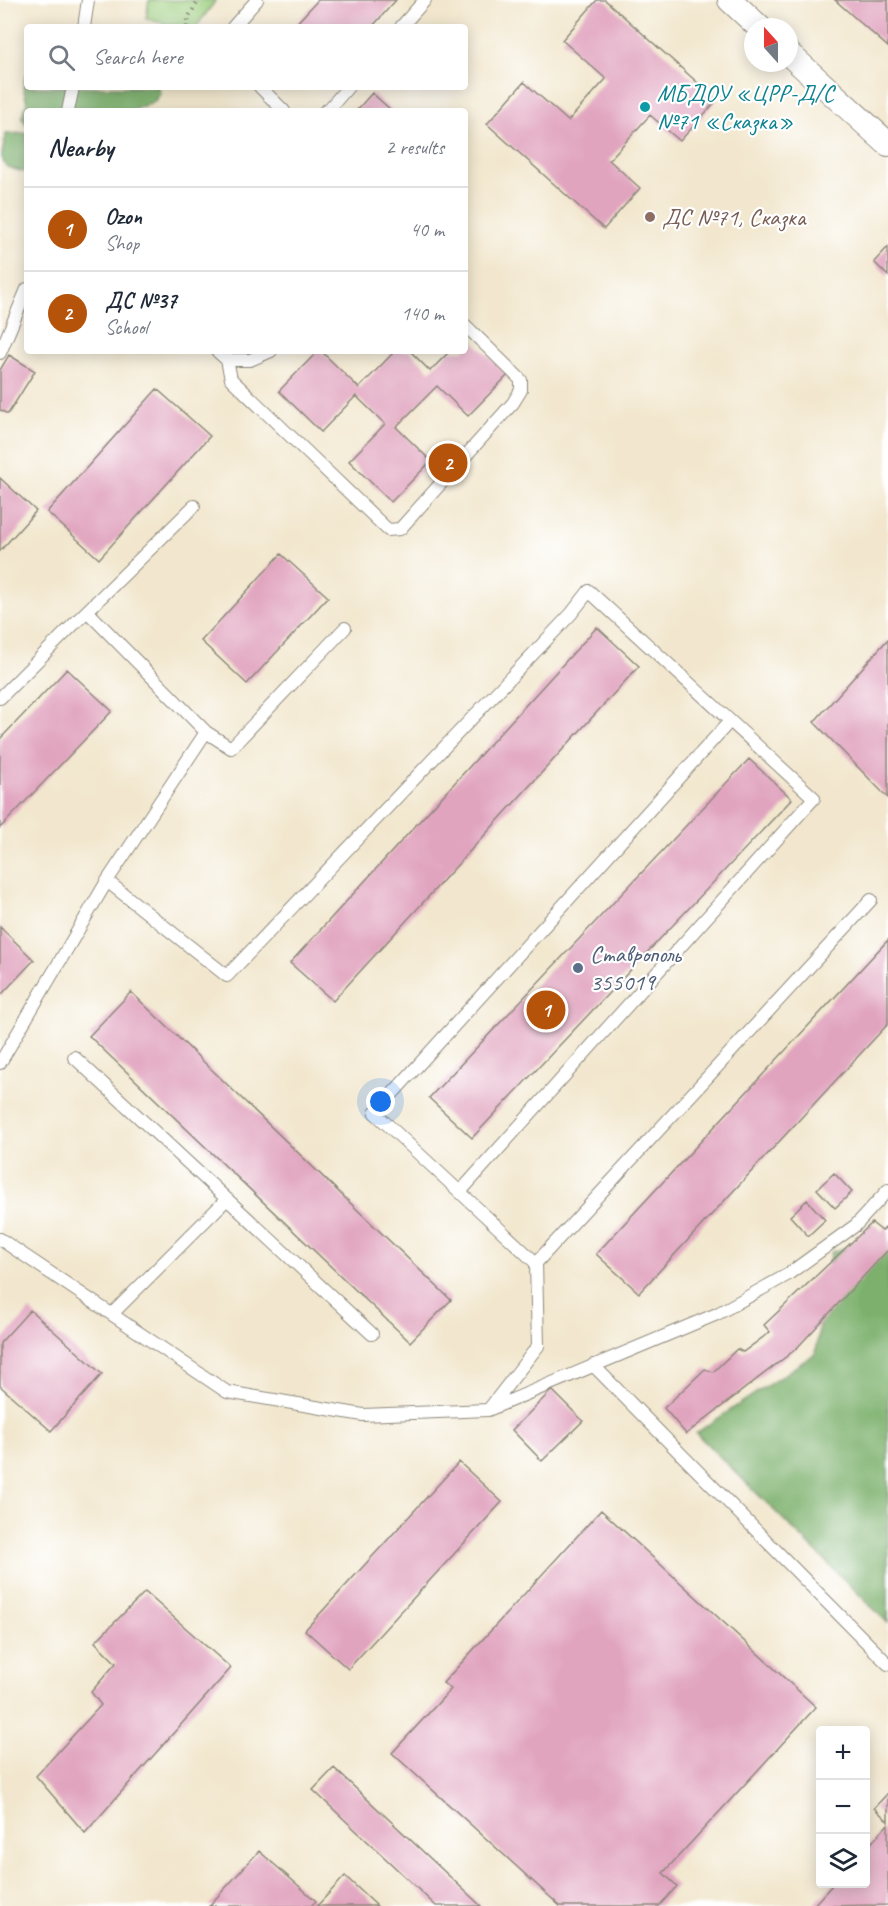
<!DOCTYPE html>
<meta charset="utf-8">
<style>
body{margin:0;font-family:Caveat,sans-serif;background:#f2f2f3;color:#1f2937}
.controls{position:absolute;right:18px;bottom:18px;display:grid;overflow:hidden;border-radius:6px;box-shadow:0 3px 15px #0003}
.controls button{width:54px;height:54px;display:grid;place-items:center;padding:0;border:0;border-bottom:2px solid #e0e1e3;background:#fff;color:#1f2937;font:30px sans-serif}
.compass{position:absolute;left:744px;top:18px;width:54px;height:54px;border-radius:50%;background:#fff;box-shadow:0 3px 15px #0003;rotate:339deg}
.you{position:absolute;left:381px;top:1102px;width:21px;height:21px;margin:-15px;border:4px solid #fff;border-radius:50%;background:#1a73e8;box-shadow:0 0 0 9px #1a73e833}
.badge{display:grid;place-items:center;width:39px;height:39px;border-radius:50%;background:#b45309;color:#fff;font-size:20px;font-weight:700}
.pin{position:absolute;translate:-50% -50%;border:3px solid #fff;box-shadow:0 2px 6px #0006}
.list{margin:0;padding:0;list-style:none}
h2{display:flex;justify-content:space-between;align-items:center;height:78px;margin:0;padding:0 24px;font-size:26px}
h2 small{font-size:20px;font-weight:400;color:#747a83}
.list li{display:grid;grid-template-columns:39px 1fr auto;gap:18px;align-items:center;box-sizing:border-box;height:84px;padding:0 24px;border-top:2px solid #e0e1e3}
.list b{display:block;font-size:22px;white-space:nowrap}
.list p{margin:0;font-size:20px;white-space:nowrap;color:#747a83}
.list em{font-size:20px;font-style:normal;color:#747a83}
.icon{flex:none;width:33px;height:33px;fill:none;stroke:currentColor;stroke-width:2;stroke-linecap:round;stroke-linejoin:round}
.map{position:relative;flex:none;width:888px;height:1906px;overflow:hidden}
.search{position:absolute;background:#fff;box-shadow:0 3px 15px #0003;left:24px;top:24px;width:444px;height:66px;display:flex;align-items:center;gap:15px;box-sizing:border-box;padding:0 21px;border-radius:6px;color:#747a83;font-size:22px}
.panel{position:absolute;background:#fff;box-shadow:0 3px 15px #0003;left:24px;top:108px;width:444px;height:246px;border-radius:6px}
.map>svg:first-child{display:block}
.green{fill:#9bcd7d;stroke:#637c54;stroke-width:1.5}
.forest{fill:#7cb06c;stroke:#546e4c;stroke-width:1.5}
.building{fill:#e1a4bf}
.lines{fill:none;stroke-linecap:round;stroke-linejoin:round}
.service-casing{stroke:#8e897c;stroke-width:14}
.minor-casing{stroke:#8e897c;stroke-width:26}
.path{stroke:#8e897c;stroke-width:4;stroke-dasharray:1.5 4.5;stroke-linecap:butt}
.service{stroke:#fff;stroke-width:12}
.minor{stroke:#fff;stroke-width:24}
.culture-dot{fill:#0f9aa8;stroke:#fff;stroke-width:2}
.education-dot{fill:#8d6e63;stroke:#fff;stroke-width:2}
.service-dot{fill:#5c6f8a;stroke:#fff;stroke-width:2}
.labels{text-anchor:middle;stroke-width:4.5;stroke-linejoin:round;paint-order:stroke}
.culture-label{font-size:24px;fill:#0d838f;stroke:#fff;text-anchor:start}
.education-label{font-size:24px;fill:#785e54;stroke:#fff;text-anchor:start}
.service-label{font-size:24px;fill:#4e5e75;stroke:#fff;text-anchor:start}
</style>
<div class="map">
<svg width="888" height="1906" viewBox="0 0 888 1906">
<rect width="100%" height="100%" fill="#fff"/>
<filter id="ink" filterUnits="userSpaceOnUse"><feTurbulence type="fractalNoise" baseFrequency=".0167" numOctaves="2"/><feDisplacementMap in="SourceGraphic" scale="12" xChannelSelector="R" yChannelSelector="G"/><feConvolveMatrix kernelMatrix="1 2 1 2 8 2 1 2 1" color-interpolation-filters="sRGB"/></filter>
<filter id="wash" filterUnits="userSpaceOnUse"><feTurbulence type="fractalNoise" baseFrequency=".008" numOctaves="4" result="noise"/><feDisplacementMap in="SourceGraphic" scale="24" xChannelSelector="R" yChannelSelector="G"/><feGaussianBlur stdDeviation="1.35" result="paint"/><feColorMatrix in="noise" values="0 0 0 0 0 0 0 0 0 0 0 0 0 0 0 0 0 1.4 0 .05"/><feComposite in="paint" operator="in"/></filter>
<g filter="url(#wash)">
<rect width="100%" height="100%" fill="#f2e7ce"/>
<!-- green -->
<path class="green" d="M 149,0 L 216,0 L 196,27 L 180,27 L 146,19 Z"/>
<!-- forest -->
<path class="forest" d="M 26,75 L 27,75 L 27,87 L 159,87 L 160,94 L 154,102 L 130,111 L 27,111 L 27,125 L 22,118 L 27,102 L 23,87 Z
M 27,133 L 27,169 L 24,172 L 7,167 L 1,158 L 6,134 Z
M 872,1240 L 888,1253 L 888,1623 L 696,1433 L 816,1353 L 822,1301 L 831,1252 Z"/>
<g id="blocks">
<!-- building -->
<path class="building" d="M 318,0 L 396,0 L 372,27 L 293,27 Z
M 597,0 L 605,0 L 717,100 L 680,141 L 650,115 L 609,160 L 640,188 L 604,229 L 487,124 L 524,82 L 568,121 L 606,79 L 562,40 Z
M 835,0 L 888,0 L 888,47 Z
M 372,93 L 392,111 L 356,111 Z
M 888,247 L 888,276 L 874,262 Z
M 466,334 L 508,375 L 468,416 L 437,386 L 396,427 L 431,461 L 391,502 L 349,461 L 385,424 L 356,396 L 321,432 L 279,391 L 318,351 L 321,351 L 359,388 L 395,351 L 410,351 L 430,371 L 450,351 L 465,351 Z
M 9,355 L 35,371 L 8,414 L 0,410 L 0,370 Z
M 157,389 L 210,436 L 99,559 L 47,512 Z
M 0,478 L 36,511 L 0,551 Z
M 281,554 L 328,597 L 247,684 L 201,641 Z
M 597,627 L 639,666 L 333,1001 L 290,963 Z
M 888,639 L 888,798 L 814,722 Z
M 67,669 L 112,711 L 0,828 L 0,739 Z
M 749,759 L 792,799 L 472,1138 L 429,1098 Z
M 0,927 L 34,960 L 0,996 Z
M 888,940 L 888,1024 L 639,1293 L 596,1254 Z
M 131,992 L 451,1300 L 410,1342 L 89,1036 Z
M 834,1173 L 852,1192 L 835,1208 L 817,1189 Z
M 807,1200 L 825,1220 L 808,1236 L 790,1216 Z
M 872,1223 L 882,1231 L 888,1225 L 888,1250 L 796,1349 L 686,1434 L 664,1408 L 705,1369 L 713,1372 L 737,1349 L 743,1352 L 770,1332 L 764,1325 Z
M 30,1310 L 102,1374 L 51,1431 L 0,1386 L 0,1343 Z
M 552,1390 L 583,1421 L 542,1461 L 512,1430 Z
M 459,1462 L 502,1502 L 348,1669 L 305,1630 Z
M 601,1510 L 816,1707 L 663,1873 L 677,1886 L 659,1906 L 560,1906 L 392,1753 L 451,1689 L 443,1683 Z
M 145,1592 L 231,1668 L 85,1833 L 36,1776 L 101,1705 L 91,1692 L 116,1663 L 95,1642 Z
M 334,1768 L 481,1906 L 436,1906 L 313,1790 Z
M 888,1793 L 888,1821 L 874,1808 Z
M 888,1824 L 888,1905 L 813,1906 L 833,1884 L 866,1884 L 866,1849 Z
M 259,1851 L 316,1901 L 311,1906 L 209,1906 Z
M 345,1876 L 377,1906 L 317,1906 Z"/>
</g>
</g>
<g filter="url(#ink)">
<use href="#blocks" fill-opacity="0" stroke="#8e897c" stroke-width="1.5"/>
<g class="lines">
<!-- service casing -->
<g class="service-casing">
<path id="service" d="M 84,27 L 88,0
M 233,27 L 257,0
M 401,27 L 425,0
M 260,87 L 284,111
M 68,111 L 73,87
M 325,111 L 329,109 L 348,87
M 217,351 L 227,360 L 231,379 L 388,530 L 400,529 L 513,403 L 521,390 L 521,380 L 465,325
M 0,353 L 27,289
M 227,360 L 250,360 L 271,351
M 87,611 L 194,506
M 0,698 L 87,611 L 206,732 L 107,881
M 206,732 L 231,748 L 345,628
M 74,1057 L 372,1334
M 0,1063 L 107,881 L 227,976 L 571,614 L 589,591 L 814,798 L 460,1192
M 0,1239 L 227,1392 L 363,1415 L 488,1410 L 717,1314 L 787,1275 L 856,1225 L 888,1190
M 536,1263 L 375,1113 L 730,721
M 112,1314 L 227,1199
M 593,1365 L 888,1664
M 489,1409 L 538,1346 L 536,1263 L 871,900"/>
</g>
<!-- minor casing -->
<g class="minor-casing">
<path id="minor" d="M 730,0 L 759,27
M 789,54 L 888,144"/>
</g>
<!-- path -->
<path class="path" d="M 187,27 L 189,16 L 199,0"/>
<!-- service -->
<use href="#service" class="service"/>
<!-- minor -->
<use href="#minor" class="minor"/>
</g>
</g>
<!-- markers -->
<circle class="culture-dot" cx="645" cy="107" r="6"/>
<circle class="education-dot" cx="650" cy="217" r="6"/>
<circle class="service-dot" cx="578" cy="968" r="6"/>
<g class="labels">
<!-- culture labels -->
<g class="culture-label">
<text x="657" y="101">МБДОУ «ЦРР-Д/С<tspan x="657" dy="28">№71 «Сказка»</tspan></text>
</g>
<!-- education labels -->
<g class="education-label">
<text x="662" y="225">ДС №71, Сказка</text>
</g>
<!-- service labels -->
<g class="service-label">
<text x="590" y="962">Ставрополь<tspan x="590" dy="28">355019</tspan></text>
</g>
</g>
</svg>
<div class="controls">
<button>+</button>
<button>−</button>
<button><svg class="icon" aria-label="layers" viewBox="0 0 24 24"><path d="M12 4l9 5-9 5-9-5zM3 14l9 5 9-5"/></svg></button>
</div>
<svg class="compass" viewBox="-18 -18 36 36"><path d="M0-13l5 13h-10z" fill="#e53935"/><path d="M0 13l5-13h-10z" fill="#747a83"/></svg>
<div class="you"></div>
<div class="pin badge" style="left:546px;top:1010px">1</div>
<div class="pin badge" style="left:448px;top:463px">2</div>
<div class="search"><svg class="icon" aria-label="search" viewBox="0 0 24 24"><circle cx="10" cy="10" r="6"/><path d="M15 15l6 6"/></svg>Search here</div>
<section class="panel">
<h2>Nearby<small>2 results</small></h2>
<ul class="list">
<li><span class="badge">1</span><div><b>Ozon</b><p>Shop</p></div><em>40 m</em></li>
<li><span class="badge">2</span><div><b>ДС №37</b><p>School</p></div><em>140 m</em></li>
</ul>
</section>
</div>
